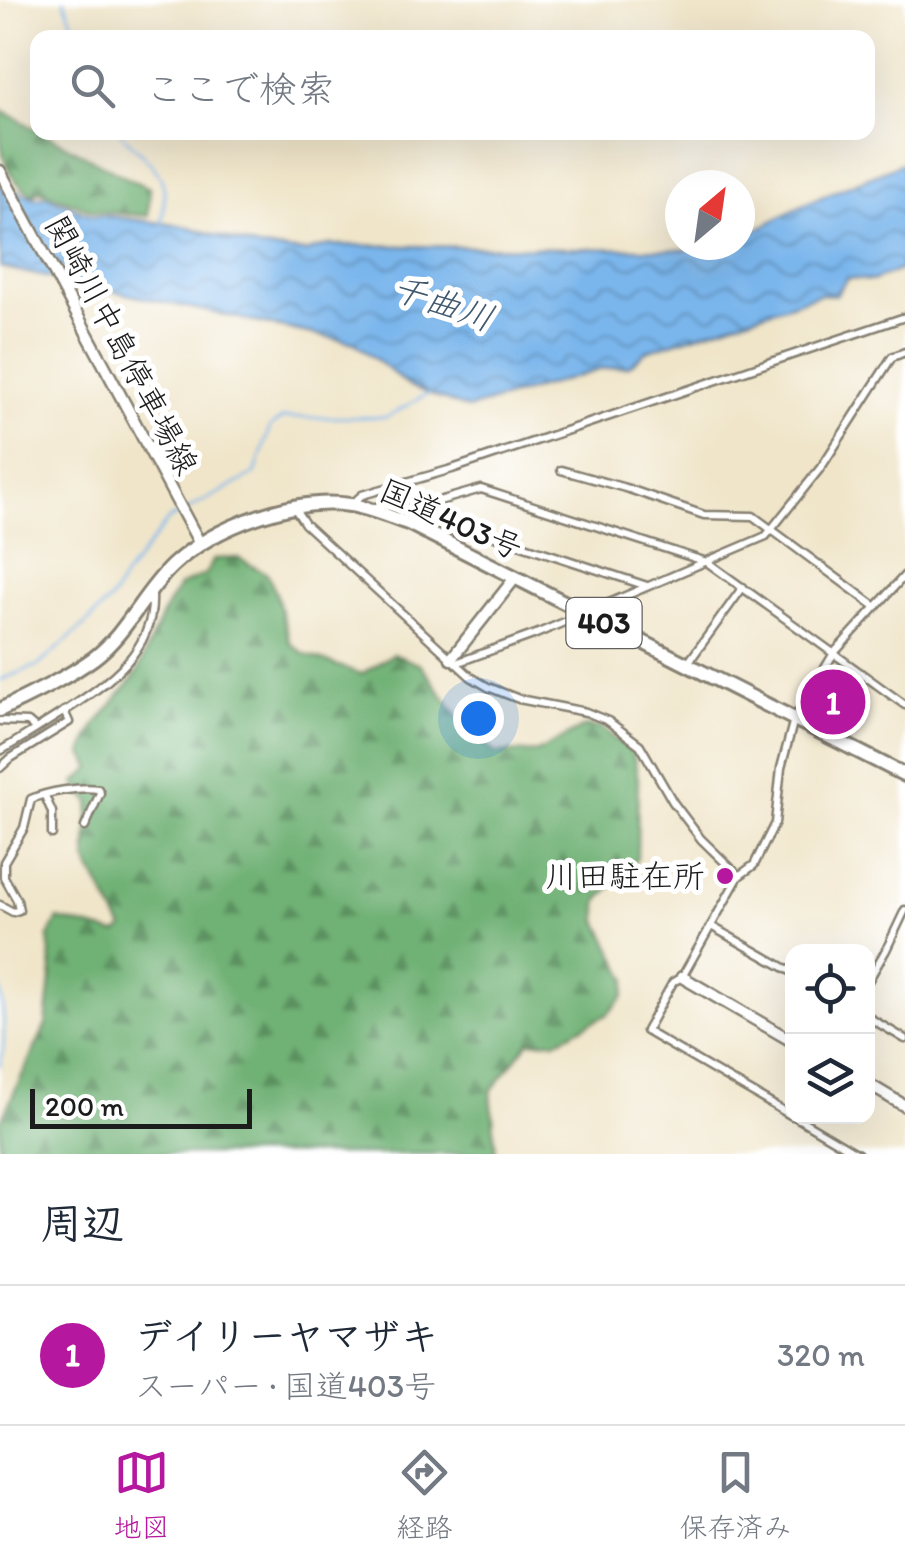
<!DOCTYPE html>
<html lang="ja">
<meta charset="utf-8">
<style>
body{margin:0;font-family:Itim,"Klee One",sans-serif;background:#f6f6f7;color:#1f2937}
.controls{position:absolute;right:30px;bottom:30px;display:grid;overflow:hidden;border-radius:20px;box-shadow:0 10px 40px #0002}
.controls button{width:90px;height:90px;display:grid;place-items:center;padding:0;border:0;border-bottom:2px solid #e0e1e3;background:#fff;color:#1f2937;font:50px sans-serif}
.compass{position:absolute;left:665px;top:170px;width:90px;height:90px;border-radius:50%;background:#fff;box-shadow:0 10px 40px #0002;rotate:29deg}
.scale{position:absolute;left:30px;bottom:25px;width:222px;box-sizing:border-box;padding-left:10px;border:5px solid #1c1c1c;border-top:0;font-size:28px;line-height:35px;white-space:nowrap;color:#1c1c1c;-webkit-text-stroke:8px #fff;paint-order:stroke}
.you{position:absolute;left:478px;top:718px;width:35px;height:35px;margin:-25px;border:8px solid #fff;border-radius:50%;background:#1a73e8;box-shadow:0 0 0 15px #1a73e833}
.badge{display:grid;place-items:center;width:65px;height:65px;border-radius:50%;background:#b5179e;color:#fff;font-size:32px;font-weight:700}
.pin{position:absolute;translate:-50% -50%;border:5px solid #fff;box-shadow:0 2px 10px #0006}
.list{margin:0;padding:0;list-style:none}
h2{display:flex;justify-content:space-between;align-items:center;height:130px;margin:0;padding:0 40px;font-size:42px}
h2 small{font-size:32px;font-weight:400;color:#747a83}
.list li{display:grid;grid-template-columns:65px 1fr auto;gap:30px;align-items:center;box-sizing:border-box;height:140px;padding:0 40px;border-top:2px solid #e0e1e3}
.list b{display:block;font-size:38px;white-space:nowrap}
.list p{margin:0;font-size:32px;white-space:nowrap;color:#747a83}
.list em{font-size:32px;font-style:normal;color:#747a83}
.icon{flex:none;width:55px;height:55px;fill:none;stroke:currentColor;stroke-width:2;stroke-linecap:round;stroke-linejoin:round}
.map{position:relative;flex:none;width:905px;height:1154px;overflow:hidden}
.search{position:absolute;background:#fff;box-shadow:0 10px 40px #0002;left:30px;right:30px;top:30px;height:110px;display:flex;align-items:center;gap:25px;box-sizing:border-box;padding:0 35px;border-radius:20px;color:#747a83;font-size:38px}
.sheet{height:270px;background:#fff}
nav{display:flex;justify-content:space-around;align-items:center;box-sizing:border-box;height:140px;border-top:2px solid #e0e1e3;background:#fff;font-size:28px;color:#747a83}
nav a{display:grid;justify-items:center;gap:5px}
nav .on{color:#b5179e}
.map>svg:first-child{display:block}
.forest{fill:url(#forest-firs);stroke:#466648;stroke-width:2.5}
.water{fill:url(#water-waves);stroke:#4b6984;stroke-width:2.5}
.lines{fill:none;stroke-linecap:round;stroke-linejoin:round}
.stream{stroke:#7ab6ec;stroke-width:2.5}
.street-casing{stroke:#868072;stroke-width:11}
.secondary-casing{stroke:#868072;stroke-width:15}
.highway-casing{stroke:#868072;stroke-width:18}
.street{stroke:#fff;stroke-width:6}
.secondary{stroke:#fff;stroke-width:10}
.highway{stroke:#fff;stroke-width:12}
.poi-dot{fill:#b5179e;stroke:#fff;stroke-width:4}
.labels{text-anchor:middle;stroke-width:10;stroke-linejoin:round;paint-order:stroke}
.shield{fill:#fff;stroke:#606060;stroke-width:2.5}
.shield-label{font-size:30px;font-weight:bold;fill:#1c1c1c}
.street-label{font-size:32px;fill:#1c1c1c;stroke:#fff}
.poi-label{font-size:32px;fill:#1c1c1c;stroke:#fff;text-anchor:end}
.water-label{font-size:35px;font-style:italic;fill:#425a6f;stroke:#fff}
</style>
<div class="map">
<svg width="905" height="1154" viewBox="0 0 905 1154">
<defs>
<pattern id="forest-firs" width="22" height="20" patternUnits="userSpaceOnUse" patternTransform="scale(2.5)"><rect width="22" height="20" fill="#6fb174"/><path d="M5 1l3.5 6h-7zM16 11l3.5 6h-7z" fill="#5a8f5e"/></pattern>
<pattern id="water-waves" width="16" height="10" patternUnits="userSpaceOnUse" patternTransform="scale(2.5)"><rect width="16" height="10" fill="#7ab6ec"/><path d="M0 5q4-4 8 0t8 0" fill="none" stroke="#6393be"/></pattern>
</defs>
<rect width="100%" height="100%" fill="#fff"/>
<filter id="ink" filterUnits="userSpaceOnUse"><feTurbulence type="fractalNoise" baseFrequency=".01" numOctaves="2"/><feDisplacementMap in="SourceGraphic" scale="20" xChannelSelector="R" yChannelSelector="G"/><feConvolveMatrix kernelMatrix="1 2 1 2 8 2 1 2 1" color-interpolation-filters="sRGB"/></filter>
<filter id="wash" filterUnits="userSpaceOnUse"><feTurbulence type="fractalNoise" baseFrequency=".0048" numOctaves="4" result="noise"/><feDisplacementMap in="SourceGraphic" scale="40" xChannelSelector="R" yChannelSelector="G"/><feGaussianBlur stdDeviation="2.25" result="paint"/><feColorMatrix in="noise" values="0 0 0 0 0 0 0 0 0 0 0 0 0 0 0 0 0 1.4 0 .05"/><feComposite in="paint" operator="in"/></filter>
<g filter="url(#wash)">
<rect width="100%" height="100%" fill="#f0e5c9"/>
<!-- forest -->
<path class="forest" d="M 0,109 L 37,130 L 38,132 L 43,133 L 131,180 L 150,188 L 148,216 L 94,211 L 39,190 L 34,195 C 0,176 0,147 0,109 Z
M 238,558 L 267,574 L 276,593 L 290,643 L 304,654 L 362,674 L 393,654 L 421,665 L 468,730 L 495,753 L 537,752 L 586,726 L 602,728 L 633,753 L 638,778 L 637,859 L 598,901 L 598,921 L 627,979 L 624,996 L 608,1014 L 556,1041 L 529,1042 L 491,1091 L 496,1154 L 0,1154 L 0,1122 L 46,1025 L 52,970 L 48,938 L 58,919 L 117,934 L 123,929 L 86,860 L 90,802 L 75,783 L 92,768 L 82,753 L 95,726 L 137,673 L 161,617 L 179,586 L 206,574 L 214,559 Z"/>
<!-- water -->
<path class="water" d="M 905,162 L 905,268 L 872,281 L 847,278 L 836,295 L 821,294 L 678,341 L 646,351 L 629,366 L 602,369 L 468,409 L 409,386 L 355,343 L 0,267 L 0,185 L 36,198 L 47,196 L 91,215 L 109,216 L 189,227 L 258,248 L 305,252 L 329,245 L 718,250 L 727,245 L 740,245 L 740,238 L 809,202 Z"/>
<g class="lines">
<!-- stream -->
<path class="stream" d="M 64,0 L 79,38
M 120,132 C 135,150 163,168 164,191 C 165,202 163,213 162,224
M 185,511 L 255,474 L 270,427 L 283,418 L 387,417 L 429,393
M 0,680 L 39,665 L 87,623 L 112,598 L 125,576 L 169,519 L 178,515
M 0,986 C 3,1013 7,1038 0,1065"/>
</g>
</g>
<g filter="url(#ink)">
<g class="lines">
<!-- street casing -->
<g class="street-casing">
<path id="street" d="M 561,470 L 629,489 L 704,515 L 753,516 L 876,607
M 353,503 L 362,495 L 452,469 L 905,317
M 295,509 L 305,524 L 471,677 L 488,687 L 519,699 L 586,712 L 608,721 L 640,745 L 673,802 L 701,839 L 739,876
M 373,509 L 380,505 L 411,509 L 481,489 L 707,562 L 905,705
M 412,509 L 647,586
M 456,663 L 536,634 L 766,536 L 822,466 L 892,357 L 905,352
M 688,663 L 743,587
M 0,721 L 28,722 L 36,729
M 0,751 C 23,738 45,723 68,709 C 109,682 155,650 152,595
M 0,768 L 11,758 L 69,722 L 64,711
M 45,796 L 52,812 L 52,834
M 0,905 L 13,912 L 19,910 L 17,900 L 4,877 L 4,862 L 24,828 L 31,799 C 47,792 81,786 98,789 L 100,793 L 85,827
M 711,926 L 792,972
M 868,981 L 886,950 L 905,910
M 868,1017 L 905,1039
M 792,1116 L 646,1031 L 673,982 L 682,977 L 739,876 L 754,865 L 775,823 L 781,768 L 794,719 L 834,653 L 905,575
M 794,1116 L 858,1154"/>
</g>
<!-- secondary casing -->
<g class="secondary-casing">
<path id="secondary" d="M 0,171 L 200,544
M 451,659 L 515,578
M 682,977 L 792,1041
M 868,1084 L 905,1106"/>
</g>
<!-- highway casing -->
<g class="highway-casing">
<path id="highway" d="M 0,710 C 32,694 65,679 94,658 C 127,633 143,593 173,565 C 215,526 293,497 350,505 C 370,508 389,517 408,523 L 905,775"/>
</g>
<!-- street -->
<use href="#street" class="street"/>
<!-- secondary -->
<use href="#secondary" class="secondary"/>
<!-- highway -->
<use href="#highway" class="highway"/>
</g>
</g>
<!-- markers -->
<circle class="poi-dot" cx="725" cy="876" r="10"/>
<g class="labels">
<!-- shield labels -->
<rect class="shield" x="566.5" y="598" width="75" height="50" rx="8"/>
<g class="shield-label">
<text x="604" y="633">403</text>
</g>
<!-- street labels -->
<g class="street-label">
<text transform="translate(122 345) rotate(62)" y="11">関崎川中島停車場線</text>
<text transform="translate(451 519) rotate(24)" y="11">国道403号</text>
</g>
<!-- poi labels -->
<g class="poi-label">
<text x="705" y="887">川田駐在所</text>
</g>
<!-- water labels -->
<g class="water-label">
<text transform="translate(443 303) rotate(19)" y="12">千曲川</text>
</g>
</g>
</svg>
<div class="controls">
<button><svg class="icon" aria-label="locate" viewBox="0 0 24 24"><circle cx="12" cy="12" r="6"/><path d="M12 2v4M12 18v4M2 12h4M18 12h4"/></svg></button>
<button><svg class="icon" aria-label="layers" viewBox="0 0 24 24"><path d="M12 4l9 5-9 5-9-5zM3 14l9 5 9-5"/></svg></button>
</div>
<svg class="compass" viewBox="-18 -18 36 36"><path d="M0-13l5 13h-10z" fill="#e53935"/><path d="M0 13l5-13h-10z" fill="#747a83"/></svg>
<div class="scale">200 m</div>
<div class="you"></div>
<div class="pin badge" style="left:833px;top:702px">1</div>
<div class="search"><svg class="icon" aria-label="search" viewBox="0 0 24 24"><circle cx="10" cy="10" r="6"/><path d="M15 15l6 6"/></svg>ここで検索</div>
</div>
<section class="sheet">
<h2>周辺<small></small></h2>
<ul class="list">
<li><span class="badge">1</span><div><b>デイリーヤマザキ</b><p>スーパー · 国道403号</p></div><em>320 m</em></li>
</ul>
</section>
<nav>
<a class="on"><svg class="icon" aria-label="map" viewBox="0 0 24 24"><path d="M3 6l6-2 6 2 6-2v14l-6 2-6-2-6 2zM9 4v14M15 6v14"/></svg>地図</a>
<a><svg class="icon" aria-label="directions" viewBox="0 0 24 24"><path d="M12 3l9 9-9 9-9-9zM9 14v-3h6M13 9l2 2-2 2"/></svg>経路</a>
<a><svg class="icon" aria-label="saved" viewBox="0 0 24 24"><path d="M7 4h10v16l-5-4-5 4z"/></svg>保存済み</a>
</nav>
